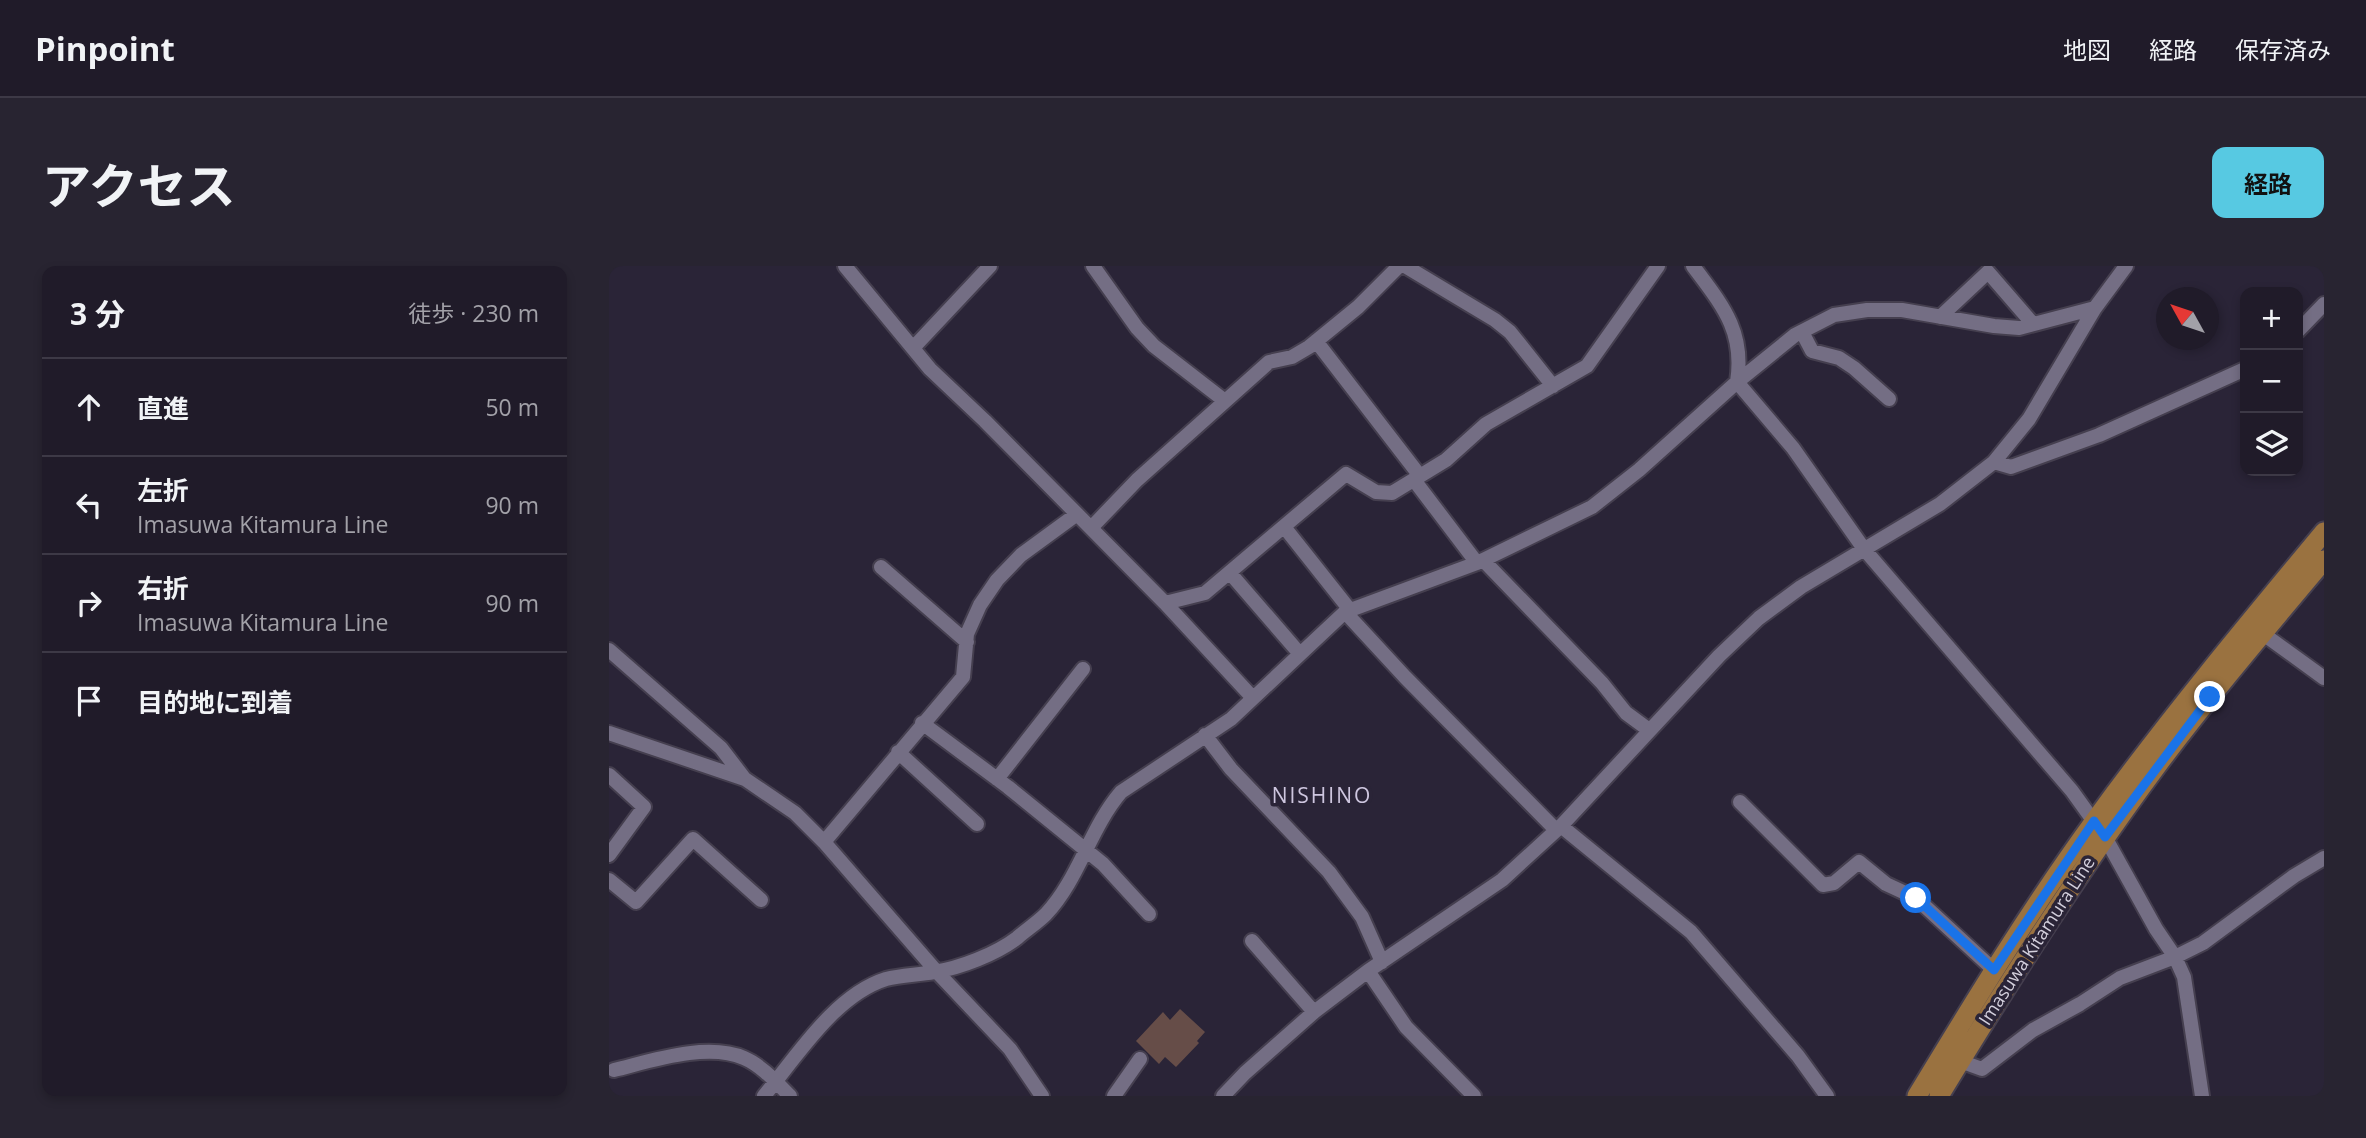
<!DOCTYPE html>
<html lang="ja">
<meta charset="utf-8">
<style>
body{margin:0;font-family:"Open Sans","Noto Sans JP",sans-serif;background:#282431;color:#f1f3f6}
.controls{position:absolute;right:21px;top:21px;display:grid;overflow:hidden;border-radius:14px;box-shadow:0 4px 10px #0003}
.controls button{width:63px;height:63px;display:grid;place-items:center;padding:0;border:0;border-bottom:2px solid #3d3946;background:#201b29;color:#f1f3f6;font:35px sans-serif}
.compass{position:absolute;left:1547px;top:21px;width:63px;height:63px;border-radius:50%;background:#201b29;box-shadow:0 4px 10px #0003;rotate:310deg}
.stop{position:absolute;width:21px;height:21px;margin:-16px;border:5px solid #1a73e8;border-radius:50%;background:#fff}
.stop.end{background:#1a73e8;border-color:#fff;box-shadow:0 2px 7px #0008}
.list{margin:0;padding:0;list-style:none}
h2{display:flex;justify-content:space-between;align-items:center;height:91px;margin:0;padding:0 28px;font-size:30px}
h2 small{font-size:23px;font-weight:400;color:#a2a1a8}
.list li{display:grid;grid-template-columns:46px 1fr auto;gap:21px;align-items:center;box-sizing:border-box;height:98px;padding:0 28px;border-top:2px solid #3d3946}
.list b{display:block;font-size:26px;white-space:nowrap}
.list p{margin:0;font-size:23px;white-space:nowrap;color:#a2a1a8}
.list em{font-size:23px;font-style:normal;color:#a2a1a8}
.icon{flex:none;width:38px;height:38px;fill:none;stroke:currentColor;stroke-width:2;stroke-linecap:round;stroke-linejoin:round}
.map{position:relative;flex:none;width:1715px;height:830px;overflow:hidden;border-radius:14px}
header{display:flex;align-items:center;gap:42px;box-sizing:border-box;height:98px;padding:0 35px;background:#201b29;border-bottom:2px solid #3d3946}
header strong{font-size:33px}
nav{display:flex;gap:38px;margin-inline-start:auto;font-size:24px}
.intro{display:flex;align-items:center;justify-content:space-between;box-sizing:border-box;height:168px;padding:0 42px}
h1{margin:0;font-size:49px}
.button{padding:18px 32px;border-radius:14px;background:#57c9e2;color:#111;font-size:24px;font-weight:700}
main{display:flex;gap:42px;padding:0 42px}
aside{flex:1;background:#201b29;border-radius:14px;box-shadow:0 4px 10px #0003}
.map>svg:first-child{display:block}
.building{fill:#664d48}
.lines{fill:none;stroke-linecap:round;stroke-linejoin:round}
.minor-casing{stroke:#453f4f;stroke-width:18}
.major-casing{stroke:#453f4f;stroke-width:23}
.minor{stroke:#746e84;stroke-width:14}
.major{stroke:#9a7240;stroke-width:19}
.route{stroke:#1a73e8;stroke-width:9}
.labels{text-anchor:middle;stroke-width:7;stroke-linejoin:round;paint-order:stroke}
.street-label{font-size:18px;fill:#d3cfdc;stroke:#2a2437}
.quarter-label{font-size:21px;letter-spacing:2px;fill:#cec6df;stroke:#2a2437}
</style>
<header>
<strong>Pinpoint</strong>
<nav><a>地図</a><a>経路</a><a>保存済み</a></nav>
</header>
<div class="intro"><h1>アクセス</h1><a class="button">経路</a></div>
<main>
<aside>
<h2>3 分<small>徒歩 · 230 m</small></h2>
<ul class="list">
<li><svg class="icon" aria-label="ahead" viewBox="0 0 24 24"><path d="M12 20V5M6 11l6-6 6 6"/></svg><div><b>直進</b></div><em>50 m</em></li>
<li><svg class="icon" aria-label="left" viewBox="0 0 24 24"><path d="M17 20v-9H6M10 6l-5 5 5 5"/></svg><div><b>左折</b><p>Imasuwa Kitamura Line</p></div><em>90 m</em></li>
<li><svg class="icon" aria-label="right" viewBox="0 0 24 24"><path d="M7 20v-9h11M14 6l5 5-5 5"/></svg><div><b>右折</b><p>Imasuwa Kitamura Line</p></div><em>90 m</em></li>
<li><svg class="icon" aria-label="arrive" viewBox="0 0 24 24"><path d="M6 21V4h12l-3 4 3 4H6"/></svg><div><b>目的地に到着</b></div></li>
</ul>
</aside>
<div class="map">
<svg width="1715" height="830" viewBox="0 0 1715 830">
<rect width="100%" height="100%" fill="#2a2437"/>
<!-- building -->
<path class="building" d="M 571,743 L 596,766 L 588,775 L 590,777 L 567,801 L 556,791 L 550,798 L 527,775 L 554,746 L 561,754 Z"/>
<g class="lines">
<!-- minor casing -->
<g class="minor-casing">
<path id="minor" d="M 236,0 L 321,103 L 376,155 L 556,337 L 644,432
M 484,0 L 528,62 L 545,80 L 616,135
M 796,0 L 886,54 L 901,66 L 944,120
M 1084,0 C 1113,39 1136,65 1128,116 L 1184,182 L 1255,283 L 1463,525 L 1496,571 L 1547,663 L 1566,691 L 1575,711 L 1593,830
M 1331,51 L 1379,6 L 1424,58
M 1689,65 L 1715,38
M 1193,66 L 1203,85 L 1230,92 L 1245,102 L 1280,133
M 707,75 L 811,210
M 304,82 L 381,0
M 1385,196 L 1402,201 L 1490,169 L 1636,103
M 805,214 L 868,297
M 482,262 L 528,214 L 660,96 L 683,91 L 700,81 L 749,41 L 790,0
M 676,262 L 741,344
M 874,294 L 993,417 L 1017,447 L 1040,464
M 272,301 L 358,376
M 621,307 L 691,388
M 556,337 L 596,327 L 737,208 L 767,226 L 783,227 L 837,194 L 877,158 L 978,100 L 1049,0
M 736,346 L 796,411 L 947,564
M 1653,367 L 1715,412
M 0,384 L 112,482 L 135,512
M 313,457 L 399,521 L 494,598 L 540,648
M 0,467 L 136,513 L 186,547 L 215,576 L 328,706 L 401,783 L 433,830
M 596,469 L 622,503 L 720,606 L 753,651 L 773,696
M 289,486 L 368,558
M 0,509 L 35,541 L 0,589
M 388,513 L 474,403
M 1131,536 L 1214,619 L 1225,617 L 1250,596 L 1277,618 L 1307,632 L 1385,704
M 952,560 L 1082,666 L 1189,790 L 1218,830
M 215,576 L 354,411 L 358,368 L 371,339 L 388,314 L 412,289 L 468,248
M 0,614 L 27,636 L 84,573 L 152,634
M 643,675 L 705,746
M 759,705 L 797,761 L 865,830
M 1351,795 L 1373,803 L 1424,764 L 1471,738 L 1511,712 L 1566,691 L 1594,677 L 1685,610 L 1715,592
M 5,804 C 42,795 98,776 135,792 C 152,799 168,817 181,830
M 155,830 C 188,790 226,729 277,713 C 292,709 309,709 325,706 C 351,702 387,688 408,672 C 417,664 428,657 437,648 C 470,613 481,562 512,526 L 622,453 L 736,346 L 868,297 L 983,241 L 1030,204 L 1128,116 L 1186,69 L 1225,49 L 1258,44 L 1293,44 L 1385,60 L 1410,62 L 1486,42
M 505,830 L 531,793
M 614,830 L 636,807 L 705,746 L 759,705 L 893,614 L 952,560 L 1110,390 L 1150,352 L 1192,321 L 1331,238 L 1385,196 L 1420,153 L 1486,42 L 1517,0"/>
</g>
<!-- major casing -->
<g class="major-casing">
<path id="major" d="M 1308,830 C 1365,736 1422,642 1487,553 C 1559,454 1637,360 1715,266
M 1330,830 C 1398,718 1469,606 1547,501 C 1600,430 1658,362 1715,294"/>
</g>
<!-- minor -->
<use href="#minor" class="minor"/>
<!-- major -->
<use href="#major" class="major"/>
</g>
<g class="lines">
<!-- route -->
<path class="route" d="M 1307,632 L 1385,704 L 1485,555 L 1496,571 L 1601,431"/>
</g>
<g class="labels">
<!-- street labels -->
<g class="street-label">
<text transform="translate(1428 675) rotate(-57)" y="6">Imasuwa Kitamura Line</text>
</g>
<!-- quarter labels -->
<g class="quarter-label">
<text x="713" y="537">NISHINO</text>
</g>
</g>
</svg>
<div class="controls">
<button>+</button>
<button>−</button>
<button><svg class="icon" aria-label="layers" viewBox="0 0 24 24"><path d="M12 4l9 5-9 5-9-5zM3 14l9 5 9-5"/></svg></button>
</div>
<svg class="compass" viewBox="-18 -18 36 36"><path d="M0-13l5 13h-10z" fill="#e53935"/><path d="M0 13l5-13h-10z" fill="#a2a1a8"/></svg>
<div class="stop" style="left:1307px;top:632px"></div>
<div class="stop end" style="left:1601px;top:431px"></div>
</div>
</main>
